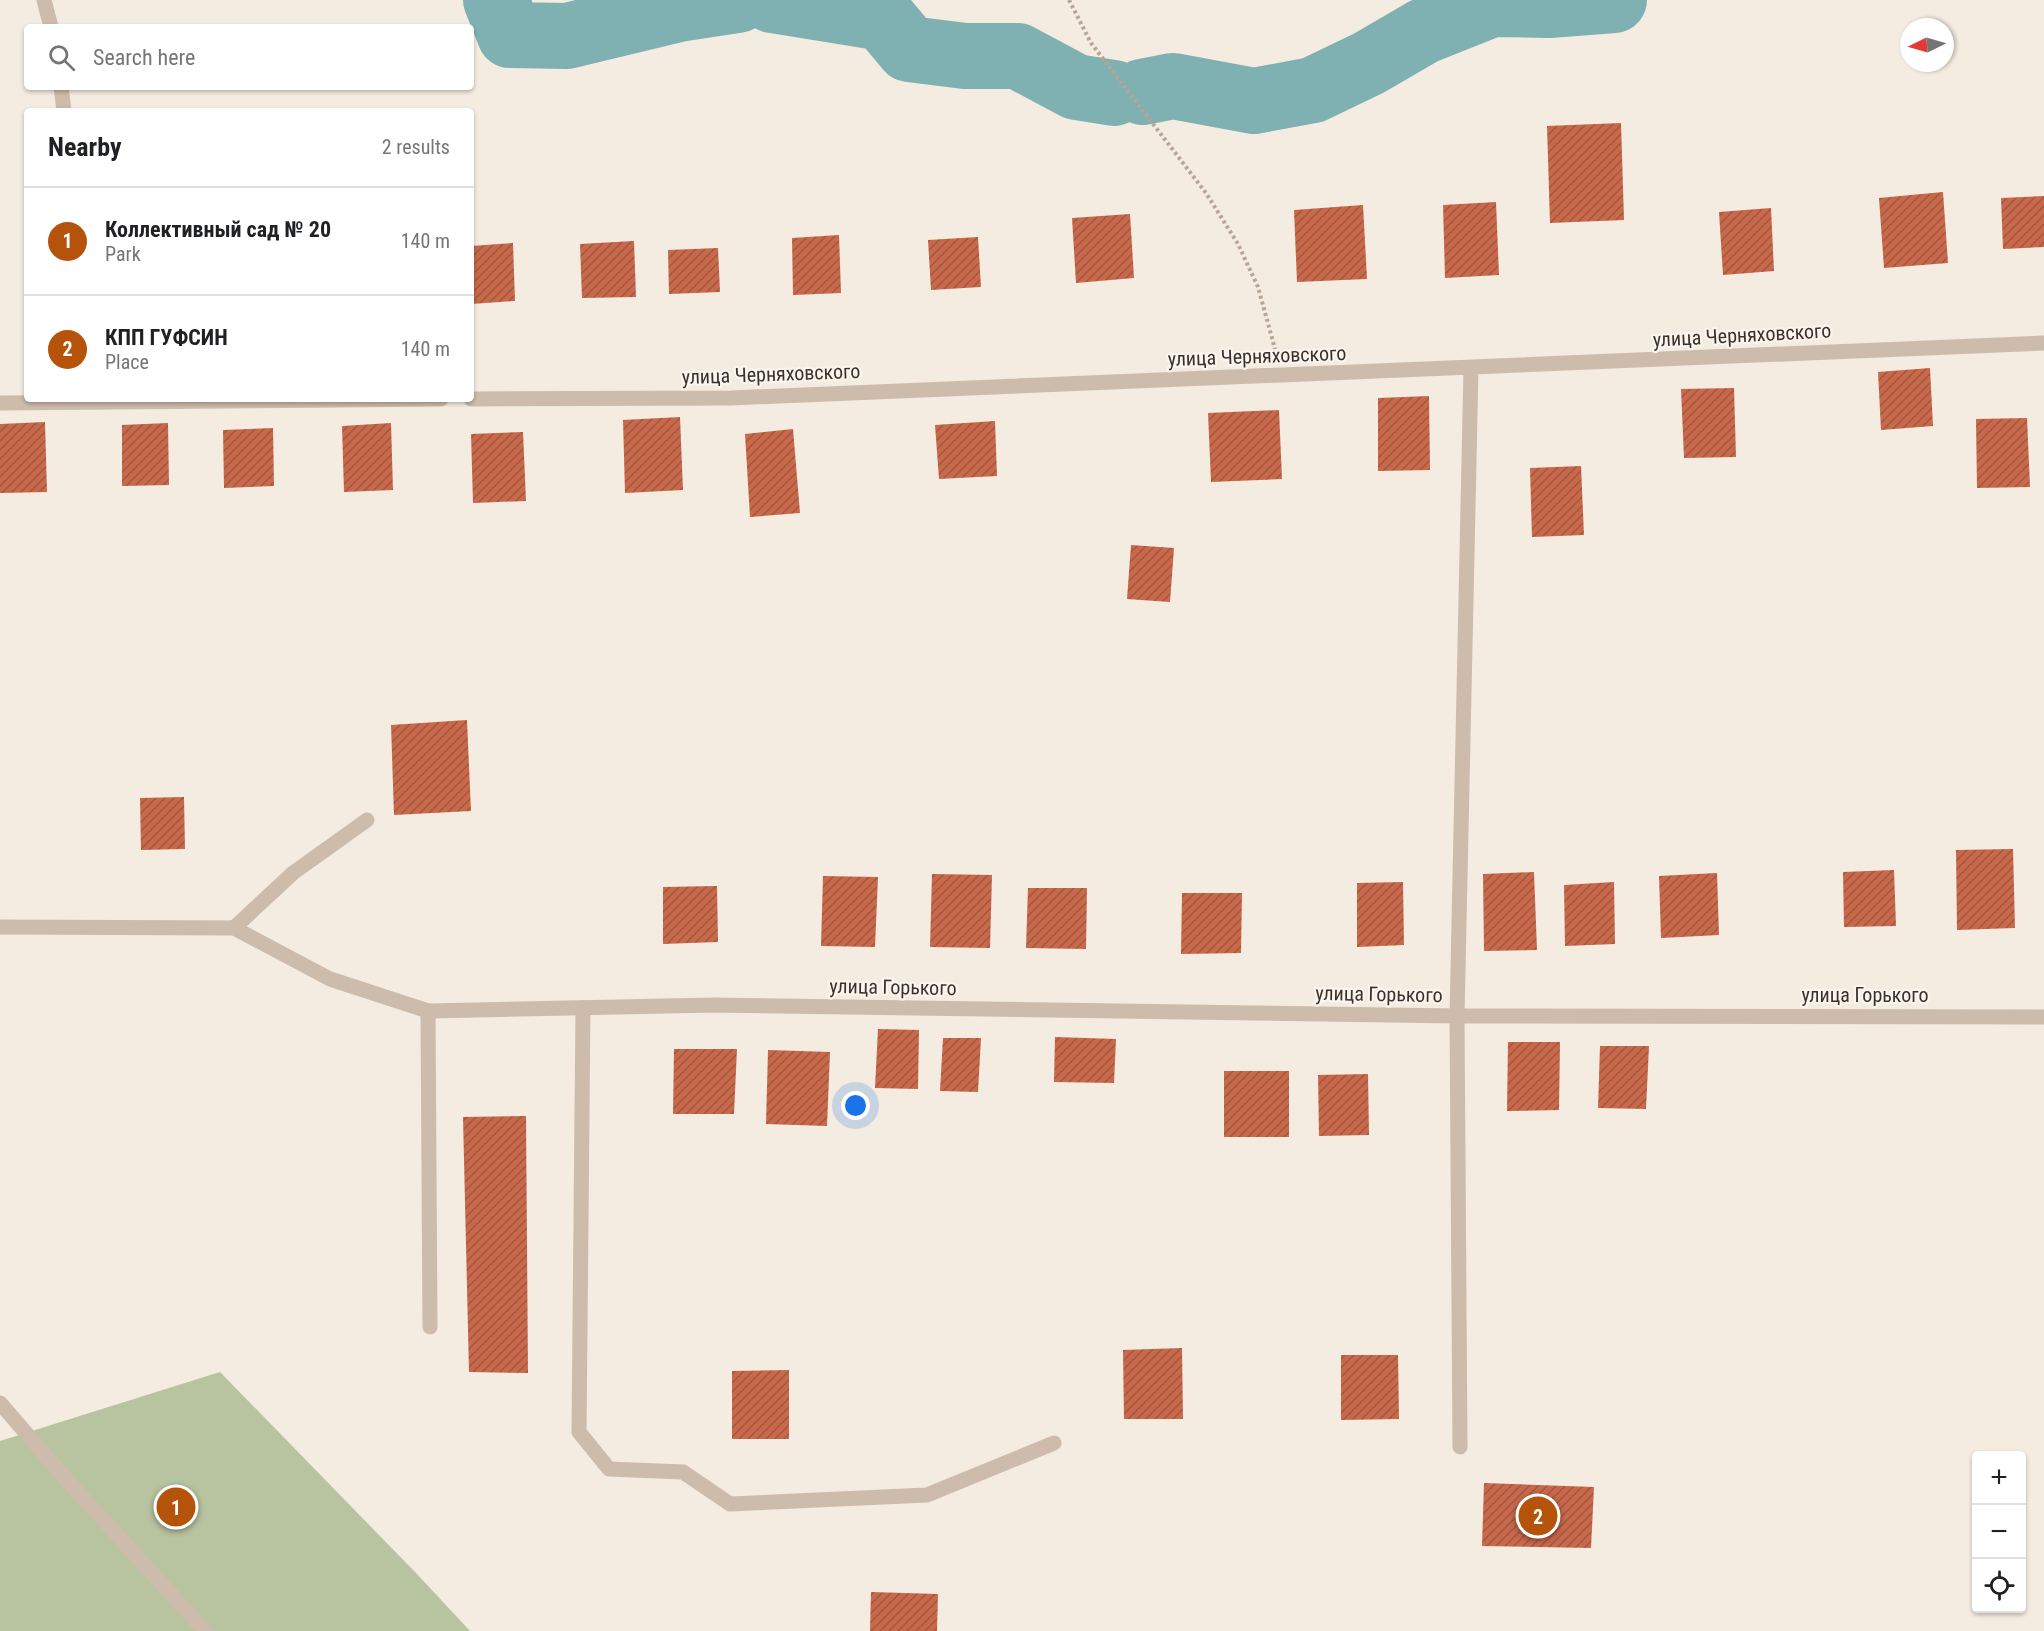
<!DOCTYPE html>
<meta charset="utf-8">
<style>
body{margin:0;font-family:"Roboto Condensed",sans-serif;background:#f6f6f6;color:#202124}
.controls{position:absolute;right:18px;bottom:18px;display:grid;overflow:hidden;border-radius:6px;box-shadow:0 2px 4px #0004}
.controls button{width:54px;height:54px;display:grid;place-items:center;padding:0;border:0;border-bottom:2px solid #e0e0e0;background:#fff;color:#202124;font:30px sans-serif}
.compass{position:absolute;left:1900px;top:18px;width:54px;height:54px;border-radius:50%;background:#fff;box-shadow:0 2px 4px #0004;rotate:265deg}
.you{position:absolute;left:856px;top:1106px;width:21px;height:21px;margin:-15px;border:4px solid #fff;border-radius:50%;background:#1a73e8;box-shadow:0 0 0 9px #1a73e833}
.badge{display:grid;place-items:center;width:39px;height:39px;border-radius:50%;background:#b45309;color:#fff;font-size:20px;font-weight:700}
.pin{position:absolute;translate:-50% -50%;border:3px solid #fff;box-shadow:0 2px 6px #0006}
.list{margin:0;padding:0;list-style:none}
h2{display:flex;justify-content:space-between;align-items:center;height:78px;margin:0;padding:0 24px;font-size:26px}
h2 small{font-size:20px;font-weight:400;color:#757577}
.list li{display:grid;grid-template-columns:39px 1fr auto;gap:18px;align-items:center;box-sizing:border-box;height:108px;padding:0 24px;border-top:2px solid #e0e0e0}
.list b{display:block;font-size:22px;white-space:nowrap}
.list p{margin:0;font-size:20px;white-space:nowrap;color:#757577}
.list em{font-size:20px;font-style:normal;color:#757577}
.icon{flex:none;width:33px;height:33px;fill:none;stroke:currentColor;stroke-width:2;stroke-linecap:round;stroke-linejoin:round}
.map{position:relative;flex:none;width:2044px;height:1631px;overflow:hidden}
.search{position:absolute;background:#fff;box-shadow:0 2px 4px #0004;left:24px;top:24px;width:450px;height:66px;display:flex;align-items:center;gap:15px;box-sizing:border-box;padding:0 21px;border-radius:6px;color:#757577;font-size:22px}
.panel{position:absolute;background:#fff;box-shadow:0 2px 4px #0004;left:24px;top:108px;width:450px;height:294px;border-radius:6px}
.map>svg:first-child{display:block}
.garden{fill:#b8c4a0}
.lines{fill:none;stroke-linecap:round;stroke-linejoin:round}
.river{stroke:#7fb0b2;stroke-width:66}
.building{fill:url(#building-hatch)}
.path{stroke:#b9a596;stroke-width:4;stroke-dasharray:3 3;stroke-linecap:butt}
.service{stroke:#cdbbac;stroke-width:15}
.minor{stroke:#cdbbac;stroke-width:15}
.labels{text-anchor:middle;stroke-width:4.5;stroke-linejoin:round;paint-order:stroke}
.street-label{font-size:20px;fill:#3b302b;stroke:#fbf5ee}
</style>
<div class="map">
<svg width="2044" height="1631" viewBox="0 0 2044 1631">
<defs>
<pattern id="building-hatch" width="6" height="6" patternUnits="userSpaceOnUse" patternTransform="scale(1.5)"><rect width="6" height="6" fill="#c8694b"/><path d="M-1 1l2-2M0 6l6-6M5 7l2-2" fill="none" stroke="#a4573f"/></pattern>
</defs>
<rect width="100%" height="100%" fill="#f4ebe1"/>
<!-- garden -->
<path class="garden" d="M 220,1372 L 416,1573 L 470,1631 L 0,1631 L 0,1441 Z"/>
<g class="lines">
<!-- river -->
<path class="river" d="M 496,0 L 510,35 L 567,36 L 679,9 L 738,0
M 772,0 L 883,18 L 909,49 L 965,56 L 1018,56 L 1076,87 L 1114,93
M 1142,92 L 1173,86 L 1254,101 L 1313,90 L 1369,63 L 1424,31 L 1492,4 L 1549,5 L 1614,0"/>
</g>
<!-- building -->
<path class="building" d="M 1621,123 L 1624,220 L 1550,223 L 1547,126 Z
M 1943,192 L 1948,263 L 1884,268 L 1879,198 Z
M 2044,196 L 2044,247 L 2003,249 L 2001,198 Z
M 1496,202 L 1499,275 L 1445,278 L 1443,205 Z
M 1363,205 L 1367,279 L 1297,282 L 1294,210 Z
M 1771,208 L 1774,271 L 1723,275 L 1719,212 Z
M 1130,214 L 1134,278 L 1076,283 L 1072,218 Z
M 839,235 L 841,293 L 793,295 L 792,238 Z
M 978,237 L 981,287 L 931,290 L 928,240 Z
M 634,241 L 636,297 L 582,298 L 580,244 Z
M 513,243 L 515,301 L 471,304 L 471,246 Z
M 718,248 L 720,292 L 669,294 L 668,250 Z
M 1930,368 L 1933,426 L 1881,430 L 1878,372 Z
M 1734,388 L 1736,457 L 1684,458 L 1681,389 Z
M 1429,396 L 1430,470 L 1378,471 L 1378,398 Z
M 1279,410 L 1282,479 L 1211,482 L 1208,413 Z
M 680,417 L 683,490 L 625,493 L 623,420 Z
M 2027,418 L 2030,487 L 1977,488 L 1976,419 Z
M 995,421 L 997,476 L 939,479 L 935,425 Z
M 45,422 L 47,492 L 0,493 L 0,424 Z
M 168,423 L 169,485 L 122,486 L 122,425 Z
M 391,423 L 393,490 L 344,492 L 342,426 Z
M 273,428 L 274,486 L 224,488 L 223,430 Z
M 793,429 L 800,513 L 750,517 L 745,434 Z
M 523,432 L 526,501 L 473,503 L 471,434 Z
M 1581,466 L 1584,535 L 1532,537 L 1530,468 Z
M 1131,545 L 1174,548 L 1170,602 L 1127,599 Z
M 467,720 L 471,811 L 394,815 L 391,725 Z
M 184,797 L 185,849 L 141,850 L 140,798 Z
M 2013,849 L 2015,928 L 1957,930 L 1956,850 Z
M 1894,870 L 1896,926 L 1844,927 L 1843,872 Z
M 1534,872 L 1537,950 L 1484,951 L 1483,874 Z
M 1717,873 L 1719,935 L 1661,938 L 1659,876 Z
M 932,874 L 992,875 L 990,948 L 930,947 Z
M 823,876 L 878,877 L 875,947 L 821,946 Z
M 1403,882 L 1404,945 L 1357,947 L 1357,883 Z
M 1614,882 L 1615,944 L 1565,946 L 1564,885 Z
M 717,886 L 718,942 L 663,944 L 663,887 Z
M 1028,888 L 1087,888 L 1086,949 L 1026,948 Z
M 1182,893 L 1242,893 L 1241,953 L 1181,954 Z
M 878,1029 L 919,1030 L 918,1089 L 875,1088 Z
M 1055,1037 L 1116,1039 L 1114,1083 L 1054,1082 Z
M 943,1038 L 981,1038 L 978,1092 L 940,1091 Z
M 1508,1042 L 1560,1042 L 1559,1110 L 1507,1111 Z
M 1600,1046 L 1649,1046 L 1646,1109 L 1598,1108 Z
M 674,1049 L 737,1049 L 734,1114 L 673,1114 Z
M 768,1050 L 830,1052 L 827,1126 L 766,1124 Z
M 1224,1071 L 1289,1071 L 1289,1137 L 1224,1137 Z
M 1368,1074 L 1369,1135 L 1319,1136 L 1318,1075 Z
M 526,1116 L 528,1373 L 469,1372 L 463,1117 Z
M 1182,1348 L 1183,1419 L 1124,1419 L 1123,1350 Z
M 1341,1355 L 1398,1355 L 1399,1419 L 1341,1420 Z
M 789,1370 L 789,1439 L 732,1439 L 732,1371 Z
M 1484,1483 L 1594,1487 L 1591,1548 L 1482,1546 Z
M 871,1592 L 938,1594 L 937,1631 L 870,1631 Z"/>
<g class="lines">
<!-- path -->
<path class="path" d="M 1069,0 L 1091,43 L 1206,193 L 1238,244 L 1258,287 L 1275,349"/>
<!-- service -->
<path class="service" d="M 234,928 L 293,873 L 367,820
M 583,1008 L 579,1432 L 609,1469 L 683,1472 L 730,1504 L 927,1495 L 1054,1443
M 428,1011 L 430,1327
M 0,1403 L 64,1477 L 205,1631"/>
<!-- minor -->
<path class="minor" d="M 44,0 L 51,27
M 61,87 L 64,111
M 471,399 L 731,398 L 2044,343
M 0,403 L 441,399
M 0,927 L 234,928 L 330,979 L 428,1011 L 714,1005 L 1457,1016 L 2044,1017
M 1460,1447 L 1457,1016 L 1471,368"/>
</g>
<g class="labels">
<!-- street labels -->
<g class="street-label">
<text transform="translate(1742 335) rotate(-3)" y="7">улица Черняховского</text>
<text transform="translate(1257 356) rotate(-2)" y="7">улица Черняховского</text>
<text transform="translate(771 374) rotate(-2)" y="7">улица Черняховского</text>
<text transform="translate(893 987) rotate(1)" y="7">улица Горького</text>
<text transform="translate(1379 994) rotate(1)" y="7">улица Горького</text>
<text x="1865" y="1002">улица Горького</text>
</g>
</g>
</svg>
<div class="controls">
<button>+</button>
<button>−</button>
<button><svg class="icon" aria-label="locate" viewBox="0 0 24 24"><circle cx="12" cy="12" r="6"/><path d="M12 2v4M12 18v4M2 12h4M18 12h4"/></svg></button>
</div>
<svg class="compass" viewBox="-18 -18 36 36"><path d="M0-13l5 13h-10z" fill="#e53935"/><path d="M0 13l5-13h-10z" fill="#757577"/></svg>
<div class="you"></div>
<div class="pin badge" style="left:176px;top:1507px">1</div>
<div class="pin badge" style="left:1538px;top:1516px">2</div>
<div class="search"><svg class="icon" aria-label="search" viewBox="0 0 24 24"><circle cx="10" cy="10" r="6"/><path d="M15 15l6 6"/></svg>Search here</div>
<section class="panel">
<h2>Nearby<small>2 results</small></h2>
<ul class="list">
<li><span class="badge">1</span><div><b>Коллективный сад № 20</b><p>Park</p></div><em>140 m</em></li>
<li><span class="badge">2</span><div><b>КПП ГУФСИН</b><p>Place</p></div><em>140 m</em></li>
</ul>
</section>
</div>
